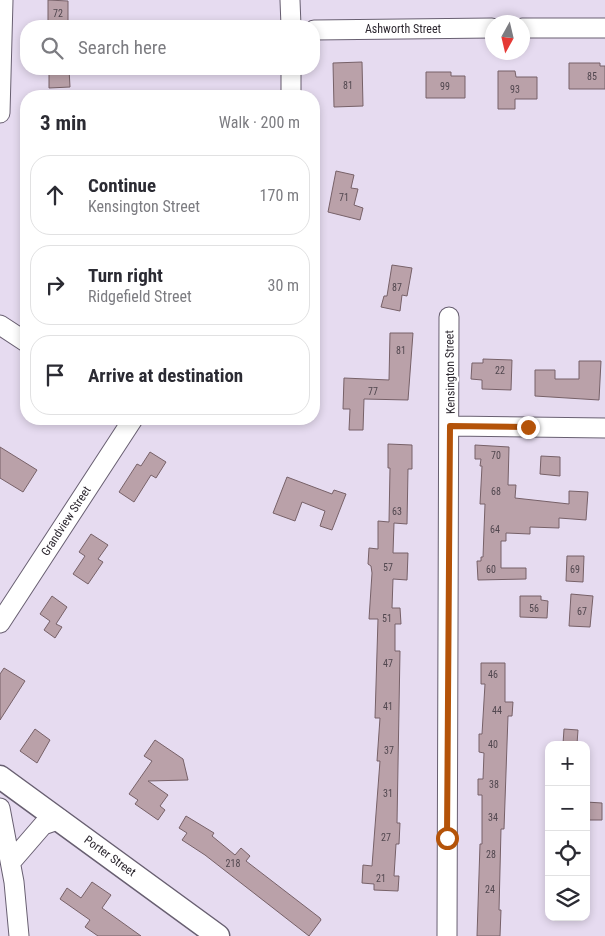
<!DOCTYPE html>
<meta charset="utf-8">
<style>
body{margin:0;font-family:"Roboto Condensed",sans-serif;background:#f2f2f3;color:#2b2b33}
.controls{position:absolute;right:15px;bottom:15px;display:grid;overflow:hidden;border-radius:10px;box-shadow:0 2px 8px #0003}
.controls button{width:45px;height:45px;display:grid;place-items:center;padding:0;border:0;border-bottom:1px solid #e1e1e2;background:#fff;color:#2b2b33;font:25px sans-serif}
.compass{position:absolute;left:485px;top:15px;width:45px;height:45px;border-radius:50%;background:#fff;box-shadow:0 2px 8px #0003;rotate:188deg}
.stop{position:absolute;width:15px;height:15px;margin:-11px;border:4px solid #b45309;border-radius:50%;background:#fff}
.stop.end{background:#b45309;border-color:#fff;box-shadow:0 1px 5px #0008}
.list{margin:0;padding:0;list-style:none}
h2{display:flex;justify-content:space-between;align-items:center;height:65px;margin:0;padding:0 20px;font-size:21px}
h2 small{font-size:16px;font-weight:400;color:#7c7c81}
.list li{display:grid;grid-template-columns:32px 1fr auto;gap:15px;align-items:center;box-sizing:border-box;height:80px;margin:0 10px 10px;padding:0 10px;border:1px solid #e1e1e2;border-radius:20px}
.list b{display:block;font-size:19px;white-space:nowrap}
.list p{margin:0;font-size:16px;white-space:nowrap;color:#7c7c81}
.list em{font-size:16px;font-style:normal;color:#7c7c81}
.icon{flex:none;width:28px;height:28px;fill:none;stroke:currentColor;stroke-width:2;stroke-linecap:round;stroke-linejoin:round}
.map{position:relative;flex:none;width:605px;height:936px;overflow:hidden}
.search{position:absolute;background:#fff;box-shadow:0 2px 8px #0003;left:20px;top:20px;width:300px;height:55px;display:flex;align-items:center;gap:12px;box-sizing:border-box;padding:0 18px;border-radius:20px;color:#7c7c81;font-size:19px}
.panel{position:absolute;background:#fff;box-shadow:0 2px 8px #0003;left:20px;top:90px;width:300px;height:335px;border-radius:20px}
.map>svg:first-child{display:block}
.building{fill:#baa1a9;stroke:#776168}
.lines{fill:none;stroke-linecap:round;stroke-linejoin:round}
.minor-casing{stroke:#685f71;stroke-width:21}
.tertiary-casing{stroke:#685f71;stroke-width:25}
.minor{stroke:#fff;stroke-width:19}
.tertiary{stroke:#fff;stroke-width:22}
.route{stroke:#b45309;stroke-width:6}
.labels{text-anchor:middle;stroke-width:5;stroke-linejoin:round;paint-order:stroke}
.number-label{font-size:10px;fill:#51474f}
.street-label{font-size:12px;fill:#2e2931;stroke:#fff}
</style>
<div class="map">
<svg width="605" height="936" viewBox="0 0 605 936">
<rect width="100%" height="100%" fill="#e6dbf0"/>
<!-- building -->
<path class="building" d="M 48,0 L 68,1 L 68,26 L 48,26 Z
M 362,62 L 363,106 L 334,107 L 333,63 Z
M 569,63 L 600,63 L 600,66 L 605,66 L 605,89 L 569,89 Z
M 49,69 L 69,69 L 70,87 L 49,88 Z
M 498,71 L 515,71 L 516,77 L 537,77 L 537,99 L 515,99 L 515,109 L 498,109 Z
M 426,72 L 451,72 L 451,76 L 465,76 L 465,98 L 426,98 Z
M 336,171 L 354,175 L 351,188 L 358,189 L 354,205 L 363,208 L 360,220 L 328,212 Z
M 392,265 L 412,268 L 407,296 L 402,295 L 400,311 L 381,307 L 384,296 L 387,296 Z
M 390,333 L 413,333 L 408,400 L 364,399 L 363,430 L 349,430 L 350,409 L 343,409 L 344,378 L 389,380 Z
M 483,359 L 512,360 L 511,390 L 482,389 L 482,380 L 471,379 L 472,363 L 483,363 Z
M 579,361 L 601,361 L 599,400 L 535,396 L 535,370 L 555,370 L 555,379 L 579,379 Z
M 388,444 L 412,445 L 412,469 L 408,469 L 407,524 L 394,523 L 393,553 L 408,553 L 407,580 L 393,579 L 392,608 L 400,608 L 401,624 L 395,624 L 395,651 L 400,651 L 397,823 L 400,823 L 399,844 L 396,844 L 394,876 L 399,876 L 398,891 L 374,890 L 374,884 L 362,883 L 363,865 L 372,866 L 380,761 L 377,761 L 380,718 L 375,718 L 378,619 L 369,619 L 372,573 L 371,566 L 368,564 L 369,548 L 378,549 L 378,521 L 389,522 L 390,468 L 388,468 Z
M 475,445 L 509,447 L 508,485 L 516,485 L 515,498 L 569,504 L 569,491 L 588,492 L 586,520 L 559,518 L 559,528 L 530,527 L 530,534 L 506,533 L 506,541 L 501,541 L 501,568 L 526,568 L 526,579 L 478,580 L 477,561 L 481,561 L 481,557 L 483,557 L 485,504 L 480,504 L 482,466 L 480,466 L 481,459 L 475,459 Z
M 0,447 L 37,470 L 23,492 L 0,478 Z
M 150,452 L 166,462 L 156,478 L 151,475 L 134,502 L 119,492 L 137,464 L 141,466 Z
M 541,456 L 560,457 L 560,476 L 540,474 Z
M 287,477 L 332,494 L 334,490 L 346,494 L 332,530 L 320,526 L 325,511 L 302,502 L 295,521 L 273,513 Z
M 91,534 L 108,545 L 98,559 L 103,562 L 88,584 L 73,574 L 85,556 L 79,552 Z
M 567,556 L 584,556 L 583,582 L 566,581 Z
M 571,594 L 593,596 L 590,627 L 569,626 Z
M 52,596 L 67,607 L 56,624 L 62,627 L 55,638 L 44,630 L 50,621 L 40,614 Z
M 520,596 L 541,596 L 541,600 L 548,601 L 547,618 L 520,617 Z
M 481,663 L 505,663 L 505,702 L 513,702 L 512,716 L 508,716 L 504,829 L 501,829 L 499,910 L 501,910 L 500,936 L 477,936 L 480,844 L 482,844 L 482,795 L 478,795 L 478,779 L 483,779 L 484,753 L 479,752 L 479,734 L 482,734 L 485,684 L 481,684 Z
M 4,668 L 25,681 L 0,720 L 0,674 Z
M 35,729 L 50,740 L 37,763 L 20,751 Z
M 564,729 L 578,730 L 577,744 L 563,744 Z
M 155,740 L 183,759 L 188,780 L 148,781 L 168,795 L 160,806 L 165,810 L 158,820 L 135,804 L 138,800 L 129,794 L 152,761 L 144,756 Z
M 586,802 L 602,803 L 602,820 L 586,820 Z
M 186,816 L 214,833 L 212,836 L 235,855 L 241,848 L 250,856 L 246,861 L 320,918 L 321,920 L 309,936 L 205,855 L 182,840 L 187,833 L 179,828 Z
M 92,882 L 111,895 L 102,908 L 141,936 L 98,936 L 85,927 L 90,920 L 60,899 L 67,888 L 81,898 Z"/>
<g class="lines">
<!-- minor casing -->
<g class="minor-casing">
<path id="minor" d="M 290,0 L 291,26
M 522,28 L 605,28
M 314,30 L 492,28
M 291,96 L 291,69
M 0,113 L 3,0
M 0,325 L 26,342
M 450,426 L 605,428
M 0,623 L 133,419
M 0,808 L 14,882 L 19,936
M 11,862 L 43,825 L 60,819
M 447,936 L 449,317"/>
</g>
<!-- tertiary casing -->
<g class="tertiary-casing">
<path id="tertiary" d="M 0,777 L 218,936"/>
</g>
<!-- minor -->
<use href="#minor" class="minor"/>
<!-- tertiary -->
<use href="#tertiary" class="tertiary"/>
</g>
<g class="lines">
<!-- route -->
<path class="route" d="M 447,838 L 450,426 L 528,427"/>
</g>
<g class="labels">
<!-- number labels -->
<g class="number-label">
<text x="58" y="17">72</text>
<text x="592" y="80">85</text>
<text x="348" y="89">81</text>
<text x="445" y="90">99</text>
<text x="515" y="93">93</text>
<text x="344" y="201">71</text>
<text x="397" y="291">87</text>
<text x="401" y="354">81</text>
<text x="500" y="374">22</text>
<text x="373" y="395">77</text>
<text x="496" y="459">70</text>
<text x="496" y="495">68</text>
<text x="397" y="515">63</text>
<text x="495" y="533">64</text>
<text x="388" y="571">57</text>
<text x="491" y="573">60</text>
<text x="575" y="573">69</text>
<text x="534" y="612">56</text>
<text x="582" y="615">67</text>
<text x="387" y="622">51</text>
<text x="388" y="667">47</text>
<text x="493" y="678">46</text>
<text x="388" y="710">41</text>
<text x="497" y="714">44</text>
<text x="493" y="748">40</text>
<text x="389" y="754">37</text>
<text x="494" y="788">38</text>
<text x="388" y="797">31</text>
<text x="493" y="821">34</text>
<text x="386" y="841">27</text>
<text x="491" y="858">28</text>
<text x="233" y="867">218</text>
<text x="381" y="882">21</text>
<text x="490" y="893">24</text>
</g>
<!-- street labels -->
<g class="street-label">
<text x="403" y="33">Ashworth Street</text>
<text transform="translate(450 372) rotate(-91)" y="4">Kensington Street</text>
<text transform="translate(66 521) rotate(-57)" y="4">Grandview Street</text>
<text transform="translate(110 856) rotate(36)" y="4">Porter Street</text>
</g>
</g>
</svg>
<div class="controls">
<button>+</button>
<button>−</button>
<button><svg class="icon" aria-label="locate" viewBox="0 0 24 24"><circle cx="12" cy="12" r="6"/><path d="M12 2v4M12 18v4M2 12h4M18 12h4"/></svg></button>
<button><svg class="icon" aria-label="layers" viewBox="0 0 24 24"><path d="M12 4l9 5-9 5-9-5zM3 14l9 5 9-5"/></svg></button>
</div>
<svg class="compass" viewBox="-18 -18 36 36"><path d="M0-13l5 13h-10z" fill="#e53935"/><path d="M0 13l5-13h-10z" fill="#7c7c81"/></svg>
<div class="stop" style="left:447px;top:838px"></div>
<div class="stop end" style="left:528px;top:427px"></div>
<div class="search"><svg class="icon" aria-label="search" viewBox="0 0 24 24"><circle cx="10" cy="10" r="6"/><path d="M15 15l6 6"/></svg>Search here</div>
<section class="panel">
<h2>3 min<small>Walk · 200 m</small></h2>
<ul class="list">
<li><svg class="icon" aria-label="ahead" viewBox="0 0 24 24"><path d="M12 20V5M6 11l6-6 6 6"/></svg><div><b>Continue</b><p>Kensington Street</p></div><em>170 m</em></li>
<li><svg class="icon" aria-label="right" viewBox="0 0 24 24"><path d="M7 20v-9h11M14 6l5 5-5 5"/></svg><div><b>Turn right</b><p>Ridgefield Street</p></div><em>30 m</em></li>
<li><svg class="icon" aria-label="arrive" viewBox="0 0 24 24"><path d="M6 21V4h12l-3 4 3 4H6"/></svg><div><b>Arrive at destination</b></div></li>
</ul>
</section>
</div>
